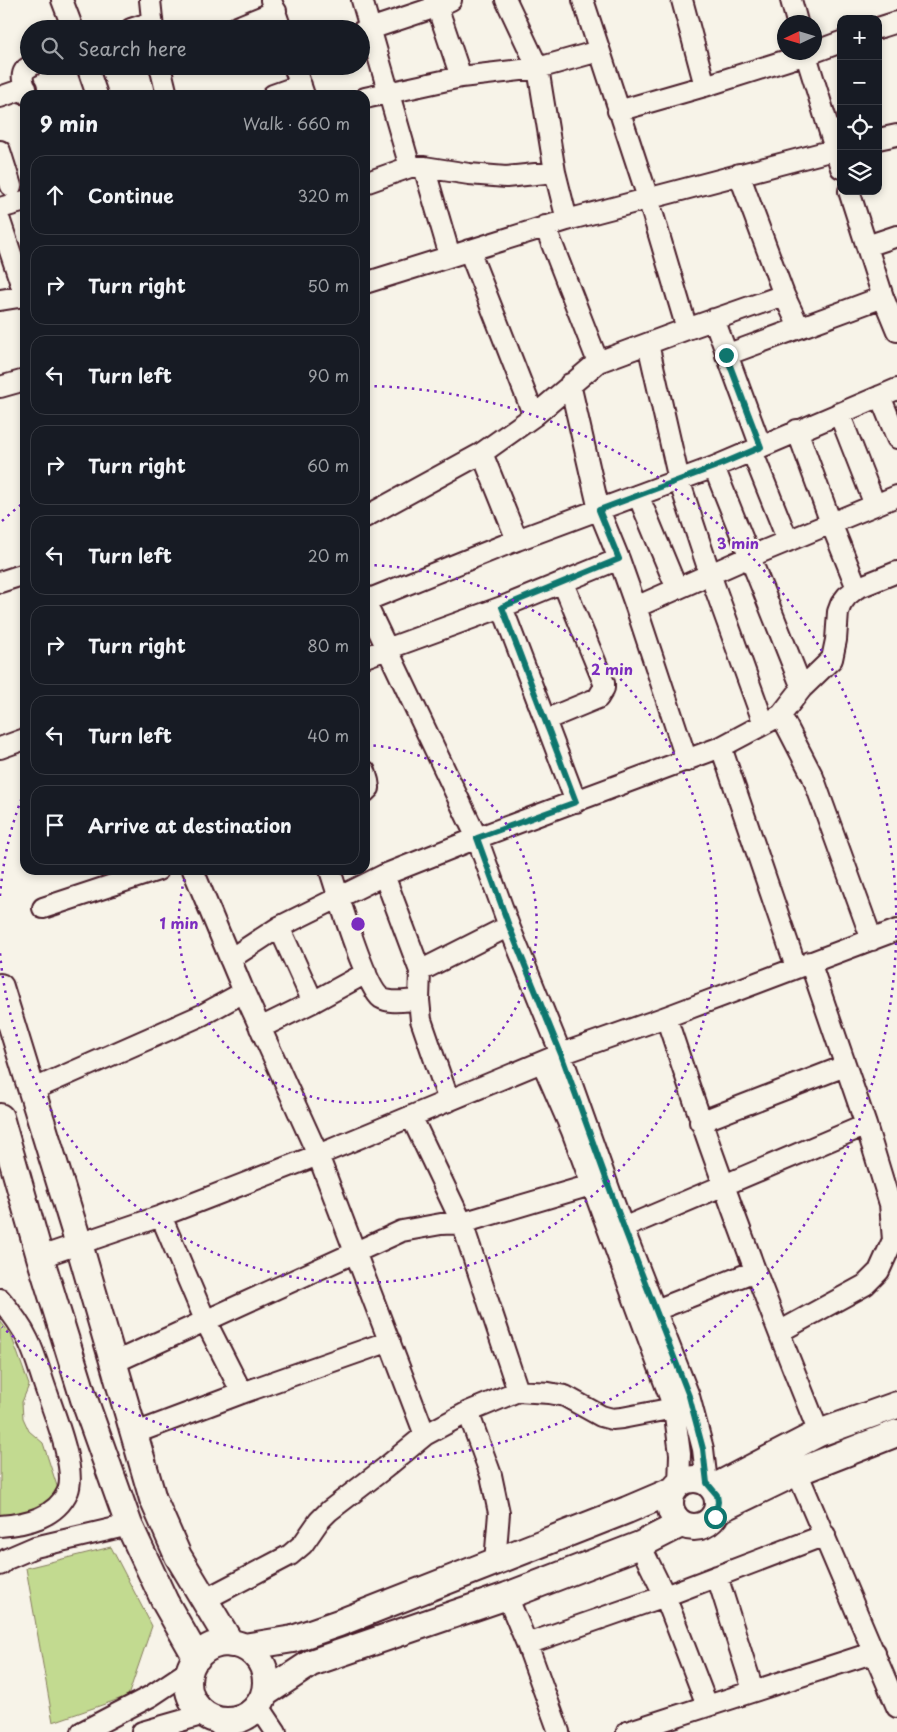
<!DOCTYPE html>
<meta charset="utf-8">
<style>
body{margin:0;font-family:"Playpen Sans",sans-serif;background:#20242c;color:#f1f3f6}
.controls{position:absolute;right:15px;top:15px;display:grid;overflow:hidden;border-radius:10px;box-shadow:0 2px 8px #0003}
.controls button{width:45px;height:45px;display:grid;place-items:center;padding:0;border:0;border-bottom:1px solid #363941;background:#171b24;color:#f1f3f6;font:25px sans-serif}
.compass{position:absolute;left:777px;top:15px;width:45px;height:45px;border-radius:50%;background:#171b24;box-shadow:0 2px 8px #0003;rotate:266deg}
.stop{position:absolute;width:15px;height:15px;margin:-11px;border:4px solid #0f766e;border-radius:50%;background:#fff}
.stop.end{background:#0f766e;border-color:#fff;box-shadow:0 1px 5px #0008}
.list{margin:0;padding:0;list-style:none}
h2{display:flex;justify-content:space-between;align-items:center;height:65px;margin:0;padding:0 20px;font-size:21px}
h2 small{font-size:16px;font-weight:400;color:#9ea1a6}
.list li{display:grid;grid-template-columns:32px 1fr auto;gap:15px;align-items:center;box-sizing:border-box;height:80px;margin:0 10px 10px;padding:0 10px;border:1px solid #363941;border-radius:15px}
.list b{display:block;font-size:19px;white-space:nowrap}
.list em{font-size:16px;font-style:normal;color:#9ea1a6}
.icon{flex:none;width:28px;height:28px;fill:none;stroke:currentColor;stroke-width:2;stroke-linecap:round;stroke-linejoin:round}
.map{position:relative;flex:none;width:897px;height:1732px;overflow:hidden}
.search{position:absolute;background:#171b24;box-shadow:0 2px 8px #0003;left:20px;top:20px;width:350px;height:55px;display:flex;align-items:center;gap:12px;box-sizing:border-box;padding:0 18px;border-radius:28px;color:#9ea1a6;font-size:19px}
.panel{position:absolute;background:#171b24;box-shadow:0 2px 8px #0003;left:20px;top:90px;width:350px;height:785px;border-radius:15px}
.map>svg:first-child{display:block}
.green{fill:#c2da90;stroke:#867c5e}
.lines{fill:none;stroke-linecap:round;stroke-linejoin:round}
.minor-casing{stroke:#4a1f2b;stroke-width:24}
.major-casing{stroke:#4a1f2b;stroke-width:30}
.minor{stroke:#f7f3e8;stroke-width:20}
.major{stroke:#f7f3e8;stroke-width:26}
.route{stroke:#0f766e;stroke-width:6}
.ring{fill:none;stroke:#7b2cbf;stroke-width:2.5;stroke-dasharray:2.5 5}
.centre{fill:#7b2cbf;stroke:#f7f3e8;stroke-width:2.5}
.ring-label{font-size:15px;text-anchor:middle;font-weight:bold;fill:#7b2cbf;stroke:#f7f3e8;stroke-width:4.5;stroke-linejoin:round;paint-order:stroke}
</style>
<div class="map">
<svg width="897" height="1732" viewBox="0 0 897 1732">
<rect width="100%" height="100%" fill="#f7f3e8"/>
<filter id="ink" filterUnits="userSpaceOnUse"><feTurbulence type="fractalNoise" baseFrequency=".02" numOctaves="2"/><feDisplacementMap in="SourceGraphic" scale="10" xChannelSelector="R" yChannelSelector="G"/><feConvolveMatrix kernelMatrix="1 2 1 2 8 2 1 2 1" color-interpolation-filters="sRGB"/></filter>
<g filter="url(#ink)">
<!-- green -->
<path class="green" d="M 0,1321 L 11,1335 L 29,1385 L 22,1402 L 23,1418 L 29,1431 L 43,1443 L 57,1486 L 55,1498 L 34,1513 L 0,1518 Z
M 111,1547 L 152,1626 L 128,1696 L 53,1722 L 26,1568 Z"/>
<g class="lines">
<!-- minor casing -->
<g class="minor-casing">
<path id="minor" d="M 62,0 L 73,29
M 150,0 L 153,29
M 271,0 L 281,29
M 362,0 L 410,167
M 435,0 L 461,77
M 506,0 L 538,68 L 555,172 L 567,220
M 583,0 L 648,198 L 687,329
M 682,0 L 705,86
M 791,0 L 797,22
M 878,28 L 897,22
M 131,29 L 152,22
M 232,29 L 276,11
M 361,32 L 436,7 L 451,0
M 805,52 L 841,168
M 814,52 L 841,42
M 87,66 L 97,95
M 160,66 L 167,95
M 294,66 L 304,95
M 28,95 C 24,85 17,72 31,66
M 273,95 L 301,85
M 0,97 L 26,88
M 365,98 L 461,77 L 538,68 L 599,51
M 618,111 L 705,86 L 813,52
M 878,139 L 897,135
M 0,151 L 11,186
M 424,167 L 450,256
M 739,174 L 784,295 L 799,327
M 365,183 L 410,167 L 424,167 L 469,174 L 506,177 L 555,172
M 849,191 L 883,297 L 897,331
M 0,208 L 25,201
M 0,221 L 25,296
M 545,226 L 598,362
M 867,246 L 897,236
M 469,250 L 534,416
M 365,283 L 567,220 L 841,148
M 0,300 L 25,296
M 714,319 L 761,447
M 648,344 L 679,480 L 710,574 L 764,724
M 726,355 L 883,297
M 570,384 L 599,510 L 619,559 L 636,607 L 687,761
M 0,387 L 25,380
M 880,396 L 897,438
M 839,413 L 875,505
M 797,430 L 831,523 L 857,588
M 752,451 L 788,541
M 482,453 L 517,540
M 714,467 L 802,688
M 638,495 L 677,589
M 365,517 L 482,453 L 534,416 L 598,362 L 687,329 L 784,295
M 0,582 L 25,574
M 563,583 L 604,683 L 604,688 L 598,698 L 545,720 L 576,802
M 365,601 L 517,540 L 714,467 L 897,389
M 365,602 L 477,838 L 509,926 L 561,1054 L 623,1228 L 689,1396 L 703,1449 L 707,1483
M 502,607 L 545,720
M 636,607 L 749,557 L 897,496
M 365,657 L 502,607 L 619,559
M 781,715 L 813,777 L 872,940
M 721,747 L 796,967
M 0,748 L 25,739
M 365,771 L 368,781 L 369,788 L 365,792
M 193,870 L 244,992 L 318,1155 L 425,1435
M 330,870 C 337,892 366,988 381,998 C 391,1004 407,1000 419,1000
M 384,875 L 420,971 L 419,1000 L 421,1020 L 449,1101
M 43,908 L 158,870
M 279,927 L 313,1002
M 230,959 L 279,927 L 384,875 L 477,838 L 721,747 L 781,715 L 802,688 L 832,659 L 836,640 L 838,612 L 841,604 L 847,596 L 857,588 L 897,572
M 420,971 L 509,926
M 666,1017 C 712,1157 763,1296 819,1433
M 260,1028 L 313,1002 L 366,973
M 542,1062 L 572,1131 L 674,1408 L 680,1454 L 679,1485
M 32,1090 L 202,1015 L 244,992
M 411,1116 L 462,1223 L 518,1391
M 700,1122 L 845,1066
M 161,1216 L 206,1322 L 242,1393
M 623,1228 L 866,1125
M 40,1257 L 161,1216 L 318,1155 L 561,1054 L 666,1017 L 897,930
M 0,1299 C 11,1312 21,1325 28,1340 C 35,1354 39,1369 44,1384 C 52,1408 77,1468 68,1491 C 56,1518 26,1524 0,1526
M 656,1310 L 755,1271
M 779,1332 L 865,1285 L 879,1271 L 893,1240 L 890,1204 L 866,1125 L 810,962
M 113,1363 L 402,1231 L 441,1224 L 462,1223 L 591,1185
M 468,1412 L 491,1475 L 499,1513 L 495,1562
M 133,1434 L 242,1393 L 390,1341
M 797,1472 L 897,1707
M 640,1545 L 665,1596 L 707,1705
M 0,1565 L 7,1559 L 35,1547 L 129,1525
M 717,1576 L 753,1690
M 507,1596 L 527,1644 L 559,1732
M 204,1600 L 290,1555 L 303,1544 L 319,1521 L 329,1511 L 385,1468 L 425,1435 L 468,1412 L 518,1391 L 549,1393 L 565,1396 L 601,1416 L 612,1419 L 622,1418 L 674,1408
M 527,1644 L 665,1596 L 825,1535
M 258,1705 L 276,1732
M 214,1719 L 225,1732
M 82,1732 L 151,1696 L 190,1670
M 142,1732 L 205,1714
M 627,1732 L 875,1652"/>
</g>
<!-- major casing -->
<g class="major-casing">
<path id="major" d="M 0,987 L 79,1244 L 153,1499 L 178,1556 L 231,1644
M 0,1117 L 40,1257 L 84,1399 L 129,1525 L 165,1602 L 197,1658
M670 1503a24 24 0 1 1 48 0a24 24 0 1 1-48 0Z
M 713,1488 L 819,1433 L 897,1405
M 718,1510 L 797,1472 L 897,1433
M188 1682a39 39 0 1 1 78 0a39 39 0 1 1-78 0Z
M 244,1647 L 293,1639 L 339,1623 L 627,1510 L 674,1490
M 264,1694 L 311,1663 L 507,1596 L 640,1545 L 681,1524"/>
</g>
<!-- minor -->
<use href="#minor" class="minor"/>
<!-- major -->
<use href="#major" class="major"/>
</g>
</g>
<g class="lines" filter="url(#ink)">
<!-- route -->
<path class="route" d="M 715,1517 L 718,1502 L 717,1495 L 707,1483 L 703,1449 L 689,1396 L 624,1228 L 561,1054 L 509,926 L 477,838 L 576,802 L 502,607 L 619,559 L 599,510 L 714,467 L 761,447 L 726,355"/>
</g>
<!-- distance rings -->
<g class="ring">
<path d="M366 745A179 179 0 1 1 187 870"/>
<path d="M0 896A359 359 0 0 1 24 792M367 565A359 359 0 1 1 0 952"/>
<path d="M2 521A538 538 0 0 1 23 503M367 386A538 538 0 1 1 2 1327"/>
</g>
<circle cx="358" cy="924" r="8" class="centre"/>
<g class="ring-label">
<text x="738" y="549">3 min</text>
<text x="612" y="675">2 min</text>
<text x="179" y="929">1 min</text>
</g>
</svg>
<div class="controls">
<button>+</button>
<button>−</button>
<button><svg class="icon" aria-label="locate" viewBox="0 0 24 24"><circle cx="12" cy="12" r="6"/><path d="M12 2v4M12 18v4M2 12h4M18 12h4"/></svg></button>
<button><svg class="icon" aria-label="layers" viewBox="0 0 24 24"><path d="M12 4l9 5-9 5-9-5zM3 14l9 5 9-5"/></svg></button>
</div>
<svg class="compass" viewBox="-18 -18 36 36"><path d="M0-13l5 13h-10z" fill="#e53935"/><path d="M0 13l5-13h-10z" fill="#9ea1a6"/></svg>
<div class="stop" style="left:715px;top:1517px"></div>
<div class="stop end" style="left:726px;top:355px"></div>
<div class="search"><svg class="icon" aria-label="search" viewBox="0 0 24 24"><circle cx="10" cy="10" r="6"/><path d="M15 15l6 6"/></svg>Search here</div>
<section class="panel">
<h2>9 min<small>Walk · 660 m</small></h2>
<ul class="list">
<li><svg class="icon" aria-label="ahead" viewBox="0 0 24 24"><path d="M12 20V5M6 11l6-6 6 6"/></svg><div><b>Continue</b></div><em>320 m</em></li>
<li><svg class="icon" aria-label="right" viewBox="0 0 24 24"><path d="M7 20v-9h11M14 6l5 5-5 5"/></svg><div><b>Turn right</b></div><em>50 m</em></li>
<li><svg class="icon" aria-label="left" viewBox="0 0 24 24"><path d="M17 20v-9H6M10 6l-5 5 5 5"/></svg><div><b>Turn left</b></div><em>90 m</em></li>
<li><svg class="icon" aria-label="right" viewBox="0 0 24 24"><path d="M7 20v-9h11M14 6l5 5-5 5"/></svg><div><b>Turn right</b></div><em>60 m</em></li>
<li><svg class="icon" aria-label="left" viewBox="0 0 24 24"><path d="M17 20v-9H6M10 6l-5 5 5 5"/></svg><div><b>Turn left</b></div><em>20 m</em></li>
<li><svg class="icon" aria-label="right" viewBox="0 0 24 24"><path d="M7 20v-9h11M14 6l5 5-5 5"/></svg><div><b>Turn right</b></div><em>80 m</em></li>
<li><svg class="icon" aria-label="left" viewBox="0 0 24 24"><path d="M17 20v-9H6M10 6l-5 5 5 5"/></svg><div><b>Turn left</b></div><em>40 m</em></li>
<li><svg class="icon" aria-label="arrive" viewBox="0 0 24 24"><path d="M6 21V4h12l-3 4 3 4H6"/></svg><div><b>Arrive at destination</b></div></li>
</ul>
</section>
</div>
